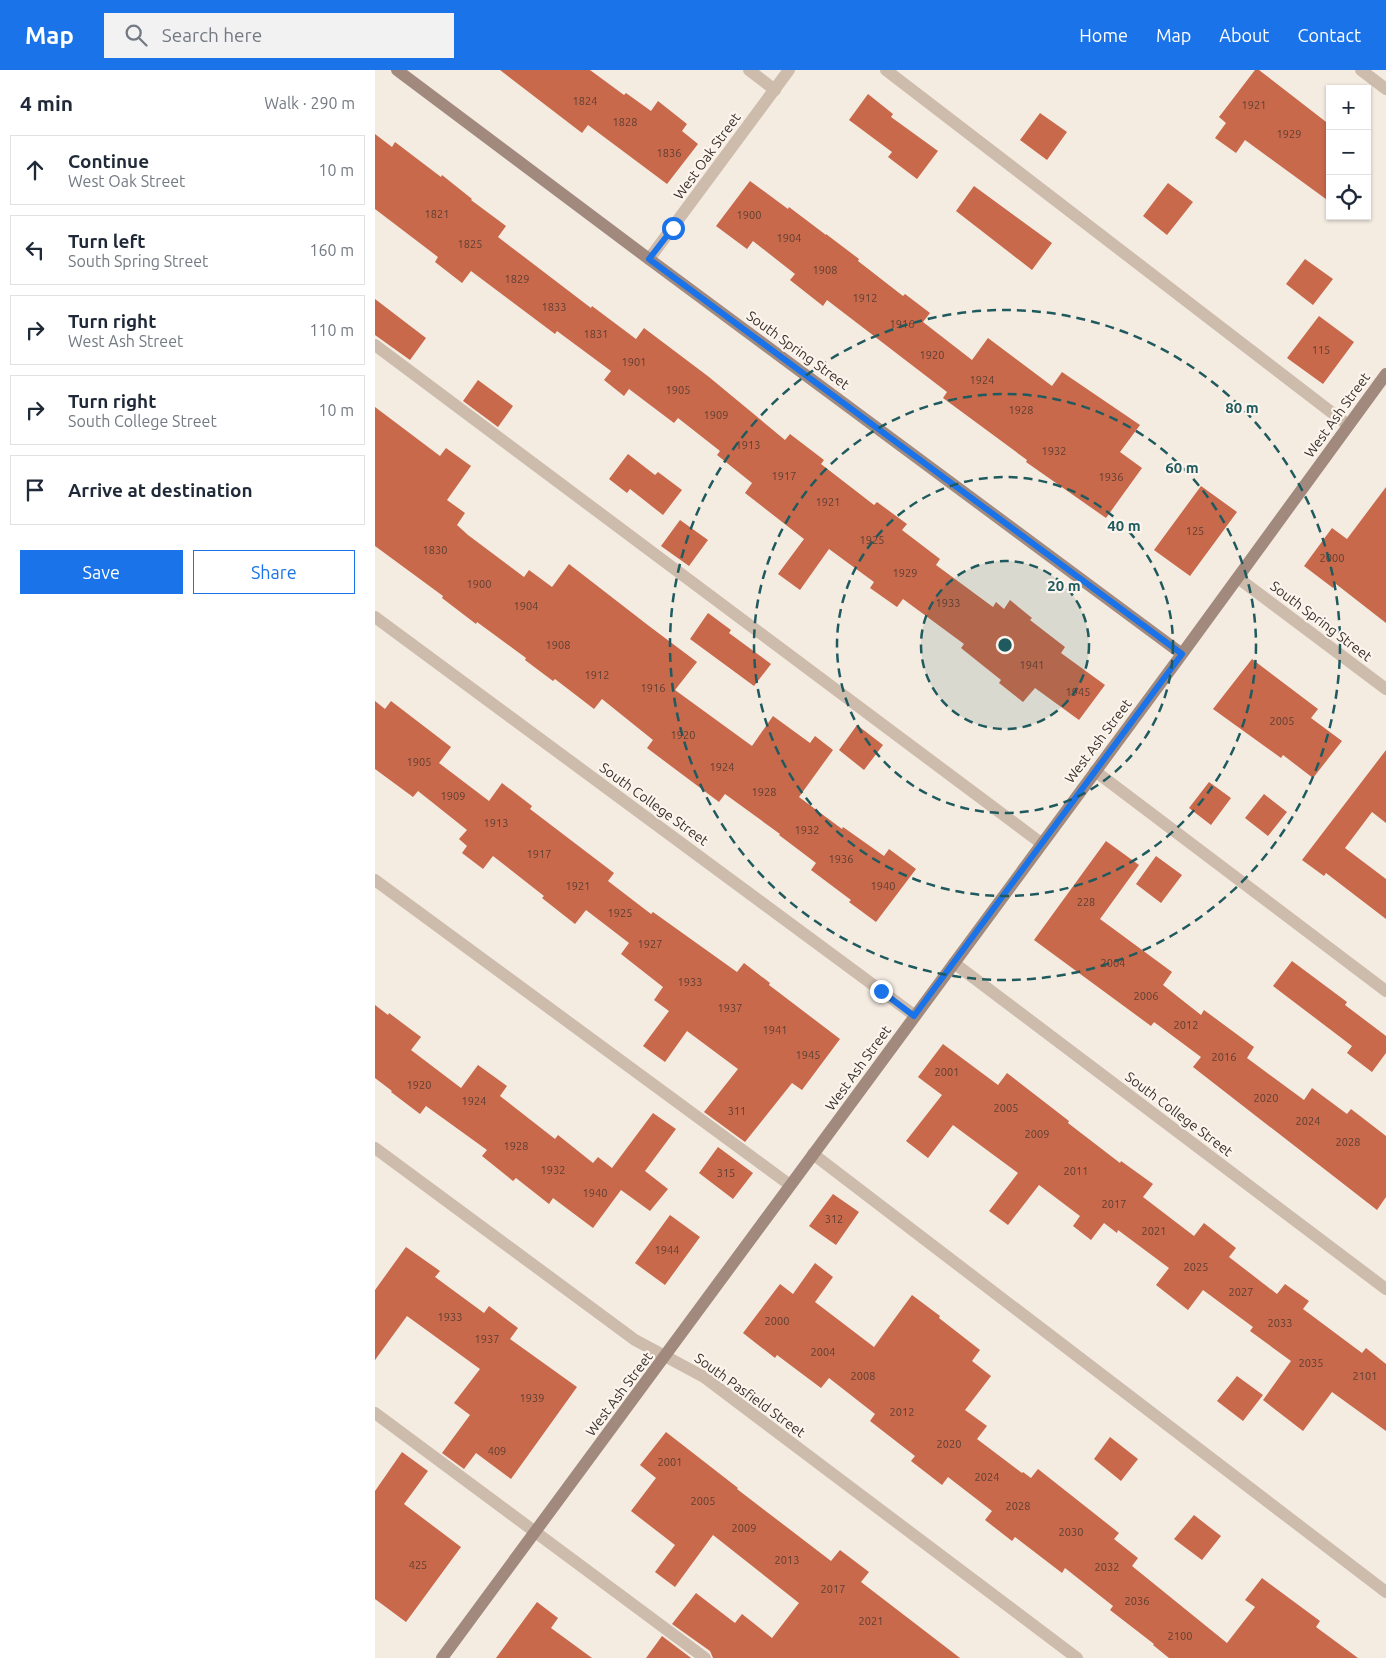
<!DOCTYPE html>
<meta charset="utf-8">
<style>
body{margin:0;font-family:Ubuntu,sans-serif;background:#f2f2f3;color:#1f2937}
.controls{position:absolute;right:15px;top:15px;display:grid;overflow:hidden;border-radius:0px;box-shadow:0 1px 4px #0004}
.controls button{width:45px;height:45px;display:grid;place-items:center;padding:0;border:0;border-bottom:1px solid #e0e1e3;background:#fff;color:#1f2937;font:25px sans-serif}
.stop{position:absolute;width:15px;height:15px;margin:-11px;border:4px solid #1a73e8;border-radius:50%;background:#fff}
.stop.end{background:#1a73e8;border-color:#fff;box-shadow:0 1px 5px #0008}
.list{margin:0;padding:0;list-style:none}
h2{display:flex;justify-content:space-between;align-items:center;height:65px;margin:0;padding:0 20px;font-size:21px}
h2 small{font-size:16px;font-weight:400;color:#747a83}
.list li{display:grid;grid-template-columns:32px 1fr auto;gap:15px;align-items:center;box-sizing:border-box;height:70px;margin:0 10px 10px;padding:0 10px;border:1px solid #e0e1e3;border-radius:0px}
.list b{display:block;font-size:19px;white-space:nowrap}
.list p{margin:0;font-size:16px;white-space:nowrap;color:#747a83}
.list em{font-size:16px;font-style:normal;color:#747a83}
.actions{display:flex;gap:10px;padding:15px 20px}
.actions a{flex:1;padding:11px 0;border:1px solid #1a73e8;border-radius:0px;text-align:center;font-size:18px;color:#1a73e8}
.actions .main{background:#1a73e8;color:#fff}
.icon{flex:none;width:28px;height:28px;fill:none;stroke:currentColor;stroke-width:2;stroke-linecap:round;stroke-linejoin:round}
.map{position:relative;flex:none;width:1011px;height:1588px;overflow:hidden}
header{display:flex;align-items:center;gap:30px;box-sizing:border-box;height:70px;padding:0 25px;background:#1a73e8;color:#fff}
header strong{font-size:24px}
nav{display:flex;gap:28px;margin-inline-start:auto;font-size:18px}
.search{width:350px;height:45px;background:#f2f2f3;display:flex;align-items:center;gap:12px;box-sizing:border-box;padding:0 18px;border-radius:0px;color:#747a83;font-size:19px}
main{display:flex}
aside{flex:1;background:#fff}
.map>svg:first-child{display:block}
.building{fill:#c8694b}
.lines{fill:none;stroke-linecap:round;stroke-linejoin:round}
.lane{stroke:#cdbbac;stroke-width:12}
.street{stroke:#cdbbac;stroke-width:12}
.secondary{stroke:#a18a7d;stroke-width:12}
.route{stroke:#1a73e8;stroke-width:6}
.ring{fill:none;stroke:#1f5a5e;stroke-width:2.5;stroke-dasharray:9 6}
.labels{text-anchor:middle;stroke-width:4.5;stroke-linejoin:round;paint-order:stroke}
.number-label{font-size:11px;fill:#5e3e33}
.street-label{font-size:14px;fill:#3b302b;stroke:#fbf5ee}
.centre{fill:#1f5a5e;stroke:#fbf5ee;stroke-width:2.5}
.ring-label{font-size:15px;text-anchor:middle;font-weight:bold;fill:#1f5a5e;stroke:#fbf5ee;stroke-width:4.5;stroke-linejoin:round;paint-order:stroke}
</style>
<header>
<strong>Map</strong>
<div class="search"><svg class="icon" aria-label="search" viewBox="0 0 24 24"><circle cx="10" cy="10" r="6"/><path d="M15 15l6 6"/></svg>Search here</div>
<nav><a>Home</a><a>Map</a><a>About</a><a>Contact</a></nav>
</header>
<main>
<aside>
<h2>4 min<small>Walk · 290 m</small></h2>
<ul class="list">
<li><svg class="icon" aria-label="ahead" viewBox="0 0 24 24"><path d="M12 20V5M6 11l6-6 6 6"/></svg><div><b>Continue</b><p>West Oak Street</p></div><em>10 m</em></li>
<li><svg class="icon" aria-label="left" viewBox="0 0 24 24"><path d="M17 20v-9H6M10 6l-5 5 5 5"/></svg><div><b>Turn left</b><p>South Spring Street</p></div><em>160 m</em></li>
<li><svg class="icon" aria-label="right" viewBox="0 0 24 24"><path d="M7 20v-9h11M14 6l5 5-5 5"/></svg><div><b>Turn right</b><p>West Ash Street</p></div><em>110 m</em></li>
<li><svg class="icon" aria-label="right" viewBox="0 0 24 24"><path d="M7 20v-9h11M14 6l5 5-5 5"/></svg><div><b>Turn right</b><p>South College Street</p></div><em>10 m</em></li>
<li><svg class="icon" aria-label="arrive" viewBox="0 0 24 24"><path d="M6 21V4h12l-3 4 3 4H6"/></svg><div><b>Arrive at destination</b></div></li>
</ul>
<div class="actions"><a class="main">Save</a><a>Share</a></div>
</aside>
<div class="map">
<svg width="1011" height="1588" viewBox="0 0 1011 1588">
<rect width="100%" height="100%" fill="#f4ebe1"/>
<!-- building -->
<path class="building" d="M 125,0 L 215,0 L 249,25 L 251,23 L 276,41 L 283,31 L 312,54 L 307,61 L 323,74 L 292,114 L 213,55 L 207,63 Z
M 880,0 L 884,0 L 955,55 L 955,132 L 870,70 L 861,83 L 840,68 L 851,53 L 844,47 Z
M 493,24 L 518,44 L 516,47 L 563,81 L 542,109 L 513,87 L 517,82 L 474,50 Z
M 665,43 L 692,62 L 672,90 L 645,70 Z
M 0,64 L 17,77 L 20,72 L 66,107 L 67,105 L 97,129 L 96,130 L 131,156 L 123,167 L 216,238 L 217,236 L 261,269 L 269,258 L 334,307 L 410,370 L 415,364 L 449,390 L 446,394 L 499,435 L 502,432 L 532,454 L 527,460 L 565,489 L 561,495 L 618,537 L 621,532 L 629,539 L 635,530 L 657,548 L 655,550 L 690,577 L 686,583 L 730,615 L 704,650 L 660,618 L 648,632 L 624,613 L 626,610 L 586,578 L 589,574 L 528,529 L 522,537 L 495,518 L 499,512 L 454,479 L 425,520 L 403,504 L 429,469 L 370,423 L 377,413 L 342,385 L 345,381 L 303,348 L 299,353 L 254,319 L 249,326 L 229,310 L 236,301 L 182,261 L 180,264 L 96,201 L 87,213 L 60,192 L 63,187 L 0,139 Z
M 375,111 L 413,139 L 414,137 L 451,165 L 451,164 L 484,189 L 483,191 L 528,226 L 530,224 L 555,243 L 548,252 L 597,290 L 613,268 L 677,316 L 687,302 L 765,355 L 745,382 L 767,398 L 731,448 L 651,392 L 652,390 L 568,328 L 572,322 L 452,230 L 448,236 L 415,210 L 420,204 L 378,171 L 372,179 L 341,156 Z
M 793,113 L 818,132 L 792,165 L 768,146 Z
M 599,116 L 677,173 L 657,200 L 581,141 Z
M 930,189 L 958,209 L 938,235 L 911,214 Z
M 0,229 L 51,268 L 35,290 L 0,265 Z
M 944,246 L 979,272 L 948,314 L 912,288 Z
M 103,310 L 138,336 L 123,357 L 88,331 Z
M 0,337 L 65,386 L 71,378 L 96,396 L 72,430 L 90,443 L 82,455 L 93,465 L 149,507 L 154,500 L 177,517 L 194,494 L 274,556 L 322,592 L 300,620 L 377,676 L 398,646 L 435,673 L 440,666 L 458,680 L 424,727 L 467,759 L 468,757 L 509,786 L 514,779 L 541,799 L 501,852 L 474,832 L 476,830 L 436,800 L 441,793 L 404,765 L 405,764 L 350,724 L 344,732 L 272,678 L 278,670 L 227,629 L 219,639 L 180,609 L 178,611 L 150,590 L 151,588 L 102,552 L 101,554 L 67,528 L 68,526 L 0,476 Z
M 253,384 L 280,405 L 283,402 L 307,420 L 288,445 L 255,419 L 252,423 L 234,409 Z
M 826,416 L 862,442 L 815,506 L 779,480 Z
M 1011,417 L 1011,553 L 961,514 L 958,518 L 929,496 L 957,458 L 972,469 Z
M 305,450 L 333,470 L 314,496 L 286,476 Z
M 333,543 L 356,560 L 354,563 L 396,594 L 379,616 L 315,569 Z
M 877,589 L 943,639 L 936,648 L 967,671 L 938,708 L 908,685 L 906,688 L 838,639 Z
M 0,631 L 10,639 L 16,631 L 76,677 L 64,693 L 114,731 L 127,713 L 157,736 L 155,739 L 239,803 L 233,811 L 276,844 L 278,842 L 362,902 L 369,893 L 395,913 L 394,915 L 465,969 L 427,1020 L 417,1013 L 370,1072 L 329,1042 L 363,999 L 312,961 L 290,992 L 268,976 L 294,941 L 279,930 L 288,917 L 246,884 L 254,873 L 211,840 L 200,854 L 167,828 L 169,826 L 118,786 L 108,799 L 87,783 L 92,776 L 84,769 L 92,760 L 43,721 L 38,727 L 0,699 Z
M 482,655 L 508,675 L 489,700 L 464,680 Z
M 1011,680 L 1011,753 L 997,742 L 970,778 L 1011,809 L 1011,849 L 951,803 L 949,806 L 927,790 Z
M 834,712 L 856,728 L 836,755 L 814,738 Z
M 889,724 L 912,742 L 893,766 L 870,748 Z
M 731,771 L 764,795 L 725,849 L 797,902 L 788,915 L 826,945 L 829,940 L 879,977 L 872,988 L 929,1030 L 937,1018 L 972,1044 L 976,1039 L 1011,1066 L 1011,1127 L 1002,1140 L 818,997 L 826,987 L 779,952 L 776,956 L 659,870 Z
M 781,786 L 807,805 L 786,833 L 761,814 Z
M 917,891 L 972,932 L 970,935 L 1011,966 L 1011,983 L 997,1002 L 972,983 L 977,976 L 898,916 Z
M 0,935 L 13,945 L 14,943 L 46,967 L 36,980 L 86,1018 L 103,995 L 132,1016 L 125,1026 L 180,1069 L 183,1065 L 218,1093 L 223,1087 L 237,1098 L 278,1043 L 301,1059 L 270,1101 L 293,1119 L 275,1141 L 246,1120 L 218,1158 L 178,1128 L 174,1134 L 141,1108 L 138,1111 L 107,1086 L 112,1080 L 51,1036 L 45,1044 L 16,1022 L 17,1021 L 0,1008 Z
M 568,974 L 623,1015 L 632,1003 L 694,1051 L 693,1053 L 745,1093 L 746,1091 L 778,1114 L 768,1127 L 819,1166 L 829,1153 L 861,1178 L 854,1187 L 902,1224 L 910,1214 L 934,1231 L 928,1239 L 987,1283 L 991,1278 L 1011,1294 L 1011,1361 L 957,1322 L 928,1361 L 888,1330 L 916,1291 L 875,1261 L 878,1257 L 828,1220 L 813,1240 L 781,1215 L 794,1198 L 743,1160 L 742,1163 L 729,1153 L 716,1170 L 698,1156 L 705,1146 L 664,1115 L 633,1155 L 614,1141 L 643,1103 L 578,1055 L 553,1088 L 531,1071 L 567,1025 L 543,1007 Z
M 343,1077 L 378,1103 L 358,1129 L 324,1103 Z
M 458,1124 L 484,1142 L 461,1175 L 434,1156 Z
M 295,1145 L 325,1167 L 290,1215 L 260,1193 Z
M 31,1177 L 65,1201 L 60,1207 L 109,1243 L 114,1236 L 143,1258 L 135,1269 L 202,1317 L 136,1409 L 101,1383 L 89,1399 L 67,1383 L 95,1345 L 79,1333 L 105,1299 L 32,1246 L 0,1290 L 0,1220 Z
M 440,1193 L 458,1207 L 440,1232 L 499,1277 L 537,1225 L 565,1246 L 564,1248 L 605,1280 L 597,1291 L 616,1306 L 590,1340 L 612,1356 L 602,1369 L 647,1403 L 648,1402 L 656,1408 L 663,1399 L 744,1463 L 739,1469 L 763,1488 L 757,1496 L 852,1573 L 880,1537 L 870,1530 L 887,1508 L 945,1551 L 941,1557 L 983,1588 L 794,1588 L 778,1575 L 779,1574 L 735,1540 L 738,1536 L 690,1498 L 687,1503 L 640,1467 L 637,1471 L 610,1450 L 617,1441 L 573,1407 L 567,1415 L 536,1391 L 540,1386 L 495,1351 L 500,1344 L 454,1308 L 446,1318 L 402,1285 L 400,1288 L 368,1263 L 405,1214 L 418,1224 Z
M 862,1306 L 888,1325 L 868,1351 L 842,1331 Z
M 291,1362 L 363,1418 L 362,1419 L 456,1491 L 465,1480 L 494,1502 L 486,1512 L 585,1588 L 338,1588 L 335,1581 L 297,1554 L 321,1523 L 360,1553 L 367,1544 L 397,1568 L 424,1533 L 338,1465 L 300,1517 L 280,1502 L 300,1475 L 256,1441 L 281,1408 L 265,1395 Z
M 735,1367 L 763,1389 L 746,1411 L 719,1389 Z
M 27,1382 L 53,1401 L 29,1434 L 86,1477 L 31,1552 L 0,1529 L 0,1421 Z
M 819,1445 L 846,1466 L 827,1490 L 799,1469 Z
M 162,1532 L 183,1548 L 176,1558 L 217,1588 L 121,1588 Z
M 287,1566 L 316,1588 L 271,1588 Z"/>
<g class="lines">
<!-- lane -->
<path class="lane" d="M 374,0 L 400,20
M 511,0 L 973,355
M 0,275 L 666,773
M 720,701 L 1011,921
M 0,810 L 415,1115
M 438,1084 L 1011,1522
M 0,1343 L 330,1588"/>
<!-- street -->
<path class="street" d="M 986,0 L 1011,19
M 274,189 L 414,0
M 863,508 L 1011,619
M 0,547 L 539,945
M 579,893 L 1011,1219
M 0,1078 L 260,1270 L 329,1307 L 702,1588"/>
<!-- secondary -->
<path class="secondary" d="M 22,0 L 274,189 L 807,584
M 67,1588 L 807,584 L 1011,304"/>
</g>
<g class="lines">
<!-- route -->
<path class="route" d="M 298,158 L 274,189 L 807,584 L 539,946 L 506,921"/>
</g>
<!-- distance rings -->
<circle cx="630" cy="575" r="84" fill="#1f5a5e" fill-opacity=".12"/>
<g class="ring">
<circle cx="630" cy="575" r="84"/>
<circle cx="630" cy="575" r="168"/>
<circle cx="630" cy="575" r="251"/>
<circle cx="630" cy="575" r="335"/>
</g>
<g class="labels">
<!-- number labels -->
<g class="number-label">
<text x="210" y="35">1824</text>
<text x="879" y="39">1921</text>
<text x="250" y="56">1828</text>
<text x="914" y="68">1929</text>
<text x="294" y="87">1836</text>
<text x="62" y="148">1821</text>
<text x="374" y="149">1900</text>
<text x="414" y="172">1904</text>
<text x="95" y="178">1825</text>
<text x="450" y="204">1908</text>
<text x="142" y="213">1829</text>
<text x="490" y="232">1912</text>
<text x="179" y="241">1833</text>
<text x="527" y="258">1916</text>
<text x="221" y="268">1831</text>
<text x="946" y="284">115</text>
<text x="557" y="289">1920</text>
<text x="259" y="296">1901</text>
<text x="607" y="314">1924</text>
<text x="303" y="324">1905</text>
<text x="646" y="344">1928</text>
<text x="341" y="349">1909</text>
<text x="373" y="379">1913</text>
<text x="679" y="385">1932</text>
<text x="409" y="410">1917</text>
<text x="736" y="411">1936</text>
<text x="453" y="436">1921</text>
<text x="820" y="465">125</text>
<text x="497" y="474">1925</text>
<text x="60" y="484">1830</text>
<text x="957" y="492">2000</text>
<text x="530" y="507">1929</text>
<text x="104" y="518">1900</text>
<text x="573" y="537">1933</text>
<text x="151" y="540">1904</text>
<text x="183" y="579">1908</text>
<text x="657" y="599">1941</text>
<text x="222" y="609">1912</text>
<text x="278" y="622">1916</text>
<text x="703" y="626">1945</text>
<text x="907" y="655">2005</text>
<text x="308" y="669">1920</text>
<text x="44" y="696">1905</text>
<text x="347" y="701">1924</text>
<text x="389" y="726">1928</text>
<text x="78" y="730">1909</text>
<text x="121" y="757">1913</text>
<text x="432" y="764">1932</text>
<text x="164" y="788">1917</text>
<text x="466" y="793">1936</text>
<text x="203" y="820">1921</text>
<text x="508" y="820">1940</text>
<text x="711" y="836">228</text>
<text x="245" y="847">1925</text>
<text x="275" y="878">1927</text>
<text x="738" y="897">2004</text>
<text x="315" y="916">1933</text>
<text x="771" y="930">2006</text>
<text x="355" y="942">1937</text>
<text x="811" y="959">2012</text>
<text x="400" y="964">1941</text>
<text x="433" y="989">1945</text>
<text x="849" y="991">2016</text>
<text x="572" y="1006">2001</text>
<text x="44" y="1019">1920</text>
<text x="891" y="1032">2020</text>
<text x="99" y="1035">1924</text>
<text x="631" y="1042">2005</text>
<text x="362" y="1045">311</text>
<text x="933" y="1055">2024</text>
<text x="662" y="1068">2009</text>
<text x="973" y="1076">2028</text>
<text x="141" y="1080">1928</text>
<text x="178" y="1104">1932</text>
<text x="701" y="1105">2011</text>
<text x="351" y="1107">315</text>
<text x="220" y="1127">1940</text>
<text x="739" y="1138">2017</text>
<text x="459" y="1153">312</text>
<text x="779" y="1165">2021</text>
<text x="292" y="1184">1944</text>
<text x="821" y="1201">2025</text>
<text x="866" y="1226">2027</text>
<text x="75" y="1251">1933</text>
<text x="402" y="1255">2000</text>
<text x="905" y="1257">2033</text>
<text x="112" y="1273">1937</text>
<text x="448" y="1286">2004</text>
<text x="936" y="1297">2035</text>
<text x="488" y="1310">2008</text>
<text x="990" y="1310">2101</text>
<text x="157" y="1332">1939</text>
<text x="527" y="1346">2012</text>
<text x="574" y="1378">2020</text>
<text x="122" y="1385">409</text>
<text x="295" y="1396">2001</text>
<text x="612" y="1411">2024</text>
<text x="328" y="1435">2005</text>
<text x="643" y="1440">2028</text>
<text x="369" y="1462">2009</text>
<text x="696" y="1466">2030</text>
<text x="412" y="1494">2013</text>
<text x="43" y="1499">425</text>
<text x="732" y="1501">2032</text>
<text x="458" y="1523">2017</text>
<text x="762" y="1535">2036</text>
<text x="496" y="1555">2021</text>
<text x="805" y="1570">2100</text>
</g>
<!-- street labels -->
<g class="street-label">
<text transform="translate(332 86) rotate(-54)" y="5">West Oak Street</text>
<text transform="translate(423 280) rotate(36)" y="5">South Spring Street</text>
<text transform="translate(962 345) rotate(-54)" y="5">West Ash Street</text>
<text transform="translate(946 551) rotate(37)" y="5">South Spring Street</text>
<text transform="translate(723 671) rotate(-53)" y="5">West Ash Street</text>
<text transform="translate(279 734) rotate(36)" y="5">South College Street</text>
<text transform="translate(483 998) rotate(-54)" y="5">West Ash Street</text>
<text transform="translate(804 1044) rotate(37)" y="5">South College Street</text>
<text transform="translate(244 1324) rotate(-53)" y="5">West Ash Street</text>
<text transform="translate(375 1325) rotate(36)" y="5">South Pasfield Street</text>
</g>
</g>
<circle cx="630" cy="575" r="8" class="centre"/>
<g class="ring-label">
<text x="867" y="343">80 m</text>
<text x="807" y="403">60 m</text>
<text x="749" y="461">40 m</text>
<text x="689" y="521">20 m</text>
</g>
</svg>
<div class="controls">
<button>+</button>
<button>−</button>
<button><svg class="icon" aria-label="locate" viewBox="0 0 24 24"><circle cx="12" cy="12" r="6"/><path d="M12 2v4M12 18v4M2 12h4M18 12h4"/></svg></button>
</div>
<div class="stop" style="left:298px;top:158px"></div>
<div class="stop end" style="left:506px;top:921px"></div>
</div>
</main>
